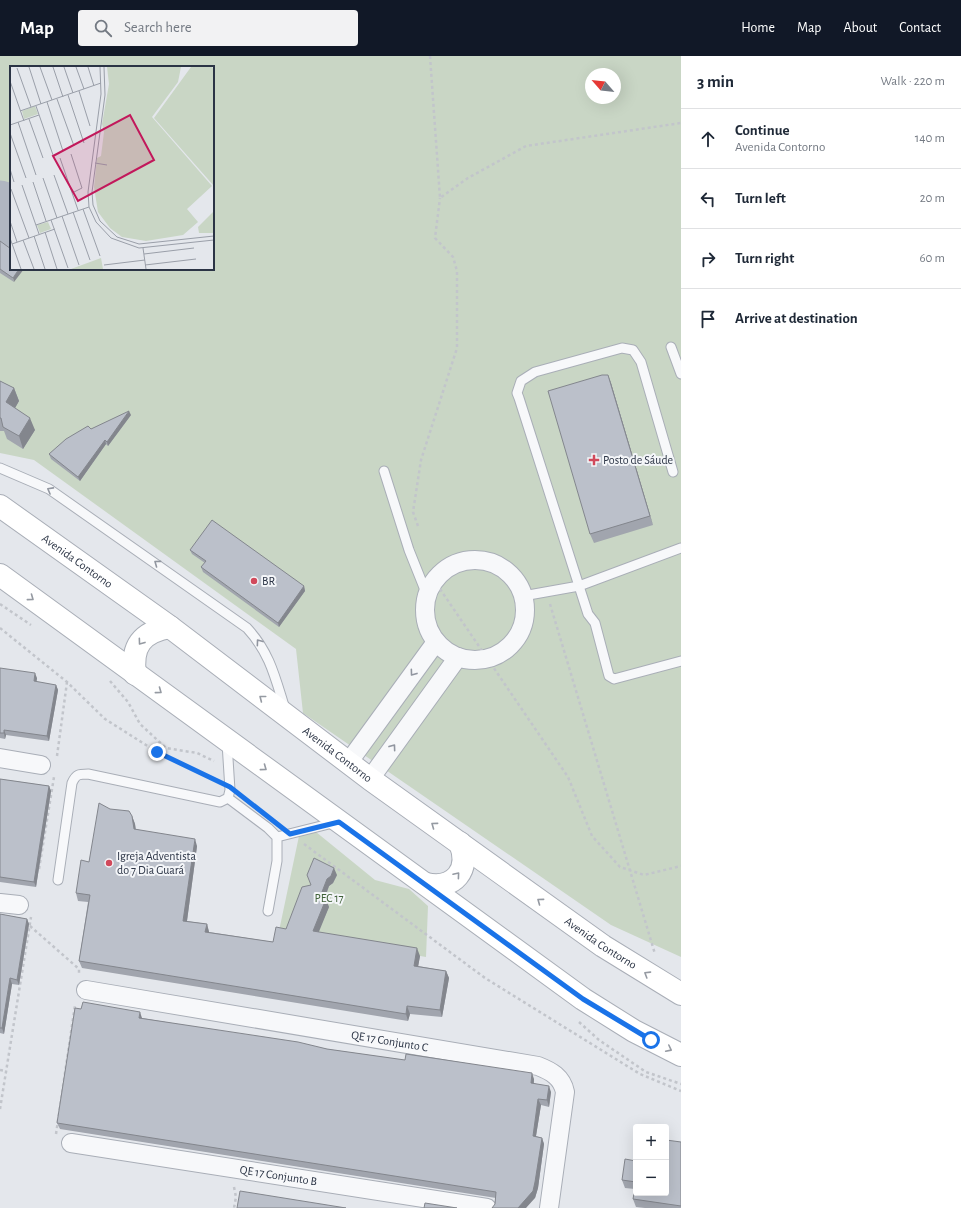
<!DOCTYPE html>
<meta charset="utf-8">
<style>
body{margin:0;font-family:"Alegreya Sans",sans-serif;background:#f2f2f3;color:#1f2937}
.controls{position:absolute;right:12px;bottom:12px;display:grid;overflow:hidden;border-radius:4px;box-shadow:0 4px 16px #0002}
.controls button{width:36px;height:36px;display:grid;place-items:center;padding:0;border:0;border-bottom:1px solid #e0e1e3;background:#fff;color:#1f2937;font:20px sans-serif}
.compass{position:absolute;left:585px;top:12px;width:36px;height:36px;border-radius:50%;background:#fff;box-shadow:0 4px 16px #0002;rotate:298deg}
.stop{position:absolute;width:12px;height:12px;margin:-9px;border:3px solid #1a73e8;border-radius:50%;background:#fff}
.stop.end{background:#1a73e8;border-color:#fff;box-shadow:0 1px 4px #0008}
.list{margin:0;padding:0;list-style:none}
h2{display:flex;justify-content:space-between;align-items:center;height:52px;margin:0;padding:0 16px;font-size:17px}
h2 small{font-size:13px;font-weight:400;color:#747a83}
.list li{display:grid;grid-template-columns:26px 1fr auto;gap:12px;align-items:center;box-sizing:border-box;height:60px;padding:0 16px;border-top:1px solid #e0e1e3}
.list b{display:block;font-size:15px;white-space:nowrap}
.list p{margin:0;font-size:13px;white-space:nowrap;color:#747a83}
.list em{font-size:13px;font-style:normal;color:#747a83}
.icon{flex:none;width:22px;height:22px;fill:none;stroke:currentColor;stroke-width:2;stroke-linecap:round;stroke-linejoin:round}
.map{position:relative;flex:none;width:681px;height:1152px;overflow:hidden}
header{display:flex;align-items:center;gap:24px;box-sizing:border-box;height:56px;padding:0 20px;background:#111827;color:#fff}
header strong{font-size:19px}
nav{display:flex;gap:22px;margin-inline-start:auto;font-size:14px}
.search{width:280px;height:36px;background:#f2f2f3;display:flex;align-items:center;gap:10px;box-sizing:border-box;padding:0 14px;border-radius:4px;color:#747a83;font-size:15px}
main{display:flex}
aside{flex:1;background:#fff}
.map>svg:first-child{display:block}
.green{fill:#c9d6c5;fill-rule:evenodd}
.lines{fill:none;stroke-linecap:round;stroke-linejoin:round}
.taxiway{stroke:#b0b6c1;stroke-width:49}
.service-casing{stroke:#a9aeb7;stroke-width:11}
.minor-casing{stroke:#a9aeb7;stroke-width:20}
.secondary-casing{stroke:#a9aeb7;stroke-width:24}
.path{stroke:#c2c5cb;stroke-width:2.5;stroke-dasharray:3 3;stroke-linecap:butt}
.service{stroke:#f7f8fa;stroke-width:9}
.minor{stroke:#f7f8fa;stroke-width:18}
.secondary{stroke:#fff;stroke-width:22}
.wall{fill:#a1a5ae}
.shaded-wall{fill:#83868d}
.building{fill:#bbc0ca;stroke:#83868d}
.oneway{stroke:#9196a0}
.oneway2{stroke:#959aa2}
.route{stroke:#1a73e8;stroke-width:5}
.poi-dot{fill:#d1495b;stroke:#f4f6f9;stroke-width:1.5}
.labels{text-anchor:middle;stroke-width:4;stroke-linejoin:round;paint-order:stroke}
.poi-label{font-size:12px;fill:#2b3445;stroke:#f4f6f9;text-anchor:start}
.street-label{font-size:12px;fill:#2b3445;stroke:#f4f6f9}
.park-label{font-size:12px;fill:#3f6138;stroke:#f4f6f9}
.inset-road{fill:none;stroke:#9a9fa9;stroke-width:1}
.view{fill:#c2185b;fill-opacity:0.15;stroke:#c2185b;stroke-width:2}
.inset-edge{fill:none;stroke:#2b3445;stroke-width:2}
</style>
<header>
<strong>Map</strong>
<div class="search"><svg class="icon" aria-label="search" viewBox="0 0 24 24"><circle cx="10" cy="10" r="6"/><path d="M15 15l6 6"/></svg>Search here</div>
<nav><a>Home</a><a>Map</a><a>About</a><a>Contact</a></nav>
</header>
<main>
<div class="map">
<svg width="681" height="1152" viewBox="0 0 681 1152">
<rect width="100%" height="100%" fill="#e4e7ec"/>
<!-- green -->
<path class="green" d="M 0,0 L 681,0 L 681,901 L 611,869 L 303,657 L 296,593 L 34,404 L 0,397 ZM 11,11 L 213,11 L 213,213 L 11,213 ZM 591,18 L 615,18 L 615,42 L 591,42 Z
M 316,776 L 375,824 L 409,833 L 428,850 L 426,901 L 279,875 L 299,780 Z"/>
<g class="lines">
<!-- taxiway -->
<path class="taxiway" d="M 0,149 L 1,188"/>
<!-- service casing -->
<g class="service-casing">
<path id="service" d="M 671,291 L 681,318
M 0,412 L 49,433 L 247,572 C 270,597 275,621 285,653
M 384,415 L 409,494 L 427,539
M 673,416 L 641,306 L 633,294 L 622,292 L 535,316 L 521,325 L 517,337 L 519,342 L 579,530 L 588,558 L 595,567 L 609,620 L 614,623 L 681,605
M 523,540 L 579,530 L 681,492
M 228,742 L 268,772 L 277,781 L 277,805 L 268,855
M 277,781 L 337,766
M 58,824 L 72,727 C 76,718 79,718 88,718 L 220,746 L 228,742 L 230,734 L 227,687"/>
</g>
<!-- minor casing -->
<g class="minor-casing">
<g id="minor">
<circle cx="475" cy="554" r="50"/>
<path d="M 0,702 L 41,709"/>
<path d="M 348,707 L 436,586"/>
<path d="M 370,723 L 458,601"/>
<path d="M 0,847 L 19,849"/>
<path id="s1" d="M 86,934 L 538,1010 C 551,1015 562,1021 565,1036 L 549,1152"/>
<path id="s2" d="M 71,1087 L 487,1152"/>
</g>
</g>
<!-- secondary casing -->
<g class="secondary-casing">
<g id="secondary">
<path id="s3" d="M 0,450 L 170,571 L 370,723 L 603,890 L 681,938"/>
<path d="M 0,519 L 583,943 L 634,975 L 681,999"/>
<path d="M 135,618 C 131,590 142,576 170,571"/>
<path d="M 426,828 C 454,834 471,814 460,787"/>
</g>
</g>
<!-- path -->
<path class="path" d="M 430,0 L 440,142 L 468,122 L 526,90 L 681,67
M 418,470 L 413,456 L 421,404 L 457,292 L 457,215 L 453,201 L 435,182 L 440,142
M 440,533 L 568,721 L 592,780 L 620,811 L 644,819 L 681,810
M 0,548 L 31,569
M 550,548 L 655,898
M 0,572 L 67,626 L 105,663 L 157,696 L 216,724
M 110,625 L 128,646 L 140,668 L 166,692 L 197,697 L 214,705
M 57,700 L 67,626
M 304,788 L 485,922 L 640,1018 L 681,1035
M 39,813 L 54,721
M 30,870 L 79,913 L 79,918
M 579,966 L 599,984 L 646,1016 L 681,1028
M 0,1014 L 6,1015
M 0,1053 L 31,861
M 56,1078 L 75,949
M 234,1131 L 236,1141 L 234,1152"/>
<!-- service -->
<use href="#service" class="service"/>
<!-- minor -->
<use href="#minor" class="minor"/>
<!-- secondary -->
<use href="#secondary" class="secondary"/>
</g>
<!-- wall -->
<path class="wall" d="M 0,185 L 14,226 L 0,217 Z
M 608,319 L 611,327 L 653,469 L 594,487 L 590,478 Z
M 0,325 L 14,332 L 19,345 L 15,352 L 35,374 L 23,393 L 7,383 L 4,375 L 0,375 Z
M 131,359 L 108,390 L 106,388 L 80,425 L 51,403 L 49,398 L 91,373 Z
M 190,494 L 304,530 L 305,535 L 279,571 L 203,516 L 201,511 L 205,507 L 192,498 Z
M 0,612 L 37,622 L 36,626 L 56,629 L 58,634 L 49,685 L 6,679 L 5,683 L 0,682 Z
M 0,723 L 49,730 L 51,735 L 36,831 L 0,826 Z
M 132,760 L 135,768 L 136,773 L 197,790 L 187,865 L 207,868 L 209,876 L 273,886 L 286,873 L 311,829 L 337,819 L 333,827 L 329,830 L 325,843 L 329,851 L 318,876 L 420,900 L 418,910 L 446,915 L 449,922 L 442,961 L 410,958 L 408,965 L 82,912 L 79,905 L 88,846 L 78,845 L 76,837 L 89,806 Z
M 0,858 L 27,863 L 29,868 L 19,929 L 12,928 L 4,978 L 0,977 Z
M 81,953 L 142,962 L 327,993 L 534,1023 L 534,1027 L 551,1036 L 549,1051 L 541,1049 L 536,1080 L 542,1082 L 544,1088 L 538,1132 L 535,1142 L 495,1148 L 496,1142 L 60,1073 L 57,1067 Z
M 681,1086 L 681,1152 L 645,1152 L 636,1151 L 633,1143 L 635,1133 L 625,1132 L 622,1124 L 636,1105 L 636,1137 Z"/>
<!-- shaded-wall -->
<path class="shaded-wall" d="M 19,213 L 24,213 L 14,226 L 13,222 Z
M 608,319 L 611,327 L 653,469 L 650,460 Z
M 14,332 L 19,345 L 11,359 L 6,346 Z
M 129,355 L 131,359 L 108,390 L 107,386 Z
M 30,362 L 35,374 L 23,393 L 19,380 Z
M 105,384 L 106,388 L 80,425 L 78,421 Z
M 304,530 L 305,535 L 279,571 L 278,567 Z
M 35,617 L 37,622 L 36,630 L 34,625 Z
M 56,629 L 58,634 L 49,685 L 47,680 Z
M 4,674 L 6,679 L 5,683 L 4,677 Z
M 49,730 L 51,735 L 36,831 L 34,826 Z
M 132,760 L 135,768 L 136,780 L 134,773 Z
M 195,783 L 197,790 L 186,872 L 183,865 Z
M 334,812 L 337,819 L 333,827 L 329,830 L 322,848 L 320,841 L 327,823 Z
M 326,843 L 329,851 L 316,883 L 313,875 Z
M 27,863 L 29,868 L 19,929 L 17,924 Z
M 207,868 L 209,876 L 208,883 L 205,876 Z
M 417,892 L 420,900 L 417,917 L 414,910 Z
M 446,915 L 449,922 L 442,961 L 440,954 Z
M 10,922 L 12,928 L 4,978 L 2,972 Z
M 407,950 L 410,958 L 408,965 L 406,958 Z
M 140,956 L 142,962 L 141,968 L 139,962 Z
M 532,1017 L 534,1023 L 533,1033 L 531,1027 Z
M 549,1030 L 551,1036 L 549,1051 L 547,1044 Z
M 538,1043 L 541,1049 L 535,1086 L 533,1080 Z
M 542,1082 L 544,1088 L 538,1132 L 535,1142 L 526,1152 L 518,1152 Z"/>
<!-- building -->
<path class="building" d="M 0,185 L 11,193 L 11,213 L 19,213 L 13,222 L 0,213 Z
M 602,319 L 608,319 L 650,460 L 590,478 L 548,335 Z
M 0,325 L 14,332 L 6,346 L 30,362 L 19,380 L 3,371 L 1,362 L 0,362 Z
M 129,355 L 107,386 L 105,384 L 78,421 L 49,398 L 66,383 L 88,370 L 91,373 Z
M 212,464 L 304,530 L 278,567 L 201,511 L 206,505 L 190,494 Z
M 0,612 L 35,617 L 34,625 L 56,629 L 47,680 L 4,674 L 4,677 L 0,677 Z
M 0,723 L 49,730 L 34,826 L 0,821 Z
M 99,747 L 110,753 L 129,755 L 132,760 L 134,773 L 195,783 L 183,865 L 207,868 L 205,876 L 273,886 L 276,871 L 286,873 L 302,831 L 311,829 L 307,819 L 314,802 L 334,812 L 331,820 L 327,823 L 320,841 L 326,843 L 313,875 L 417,892 L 414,910 L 446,915 L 440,954 L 407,950 L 406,958 L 79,905 L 90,839 L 76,837 L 81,804 L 89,806 Z
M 0,858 L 27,863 L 17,924 L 10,922 L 2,972 L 0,972 Z
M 83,946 L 140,956 L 139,962 L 298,986 L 327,993 L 405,1004 L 406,998 L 532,1017 L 531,1027 L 549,1030 L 547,1044 L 538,1043 L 533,1080 L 542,1082 L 535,1126 L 533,1135 L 518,1152 L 492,1152 L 495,1148 L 496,1136 L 57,1067 L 75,952 L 81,953 Z
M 666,1084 L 681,1086 L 681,1150 L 633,1143 L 636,1126 L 622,1124 L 625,1103 L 636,1105 L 636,1137 L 666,1137 Z
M 240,1135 L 346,1152 L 237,1152 Z
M 425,1147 L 457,1152 L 424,1152 Z"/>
<!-- one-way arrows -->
<defs><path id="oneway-chevron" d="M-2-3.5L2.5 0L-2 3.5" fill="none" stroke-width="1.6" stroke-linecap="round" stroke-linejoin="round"/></defs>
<g class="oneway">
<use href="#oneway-chevron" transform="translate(50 434) rotate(-151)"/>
<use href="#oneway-chevron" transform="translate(157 507) rotate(-144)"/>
<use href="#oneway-chevron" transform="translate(259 586) rotate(-126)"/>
<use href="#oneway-chevron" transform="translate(413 617) rotate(126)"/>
<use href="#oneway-chevron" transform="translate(393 691) rotate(-54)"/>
</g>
<g class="oneway2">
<use href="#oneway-chevron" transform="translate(31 542) rotate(36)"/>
<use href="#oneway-chevron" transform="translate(141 586) rotate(126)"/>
<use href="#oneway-chevron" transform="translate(159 635) rotate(36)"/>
<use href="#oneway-chevron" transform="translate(262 642) rotate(-142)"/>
<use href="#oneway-chevron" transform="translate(264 712) rotate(36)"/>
<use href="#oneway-chevron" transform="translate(434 769) rotate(-144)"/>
<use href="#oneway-chevron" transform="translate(457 819) rotate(-50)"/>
<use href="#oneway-chevron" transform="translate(540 845) rotate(-144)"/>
<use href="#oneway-chevron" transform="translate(647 918) rotate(-148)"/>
<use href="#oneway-chevron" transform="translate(669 993) rotate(27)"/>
</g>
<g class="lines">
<!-- route -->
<path class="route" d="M 157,696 L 230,731 L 290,778 L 339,766 L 583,943 L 651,984"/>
</g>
<!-- markers -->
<g class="poi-dot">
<path d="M592 398h4v4h4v4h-4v4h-4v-4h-4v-4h4z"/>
<circle cx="254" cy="525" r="4"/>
<circle cx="109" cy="807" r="4"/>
</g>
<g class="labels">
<!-- poi labels -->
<g class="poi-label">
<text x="603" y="408">Posto de Sáude</text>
<text x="262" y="529">BR</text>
<text x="117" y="804">Igreja Adventista<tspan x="117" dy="14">do 7 Dia Guará</tspan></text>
</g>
<!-- street labels -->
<g class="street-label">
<text dy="4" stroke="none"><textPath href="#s3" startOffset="95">Avenida Contorno</textPath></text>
<text dy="4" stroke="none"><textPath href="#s3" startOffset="419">Avenida Contorno</textPath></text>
<text dy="4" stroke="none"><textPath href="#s3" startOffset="743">Avenida Contorno</textPath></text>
<text dy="4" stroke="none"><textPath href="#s1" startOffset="308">QE 17 Conjunto C</textPath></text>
<text dy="4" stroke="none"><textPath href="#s2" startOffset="210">QE 17 Conjunto B</textPath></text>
</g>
<!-- park labels -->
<g class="park-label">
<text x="329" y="846">PEC 17</text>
</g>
</g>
<!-- overview -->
<g transform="translate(10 10)">
<rect width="204" height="204" fill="#e4e7ec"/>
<path d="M 97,1 L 171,1 L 168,16 L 142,51 L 202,120 L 177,143 L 188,156 L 173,169 L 136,175 L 112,171 L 100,162 L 88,146 L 84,121 L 87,92 L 91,90 L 94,66 L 92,58 L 99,18 ZM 181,1 L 202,1 L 204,4 L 204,120 L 144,52 ZM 25,40 L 28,48 L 14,53 L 12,45 ZM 204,145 L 204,167 L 189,167 L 188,161 ZM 38,156 L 41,163 L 30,167 L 27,159 ZM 91,192 L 93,203 L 61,203 Z" fill="#c9d6c5"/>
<path class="inset-road" d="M 19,1 L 31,38M 30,1 L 42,34M 43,1 L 53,31M 54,1 L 63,27M 66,1 L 74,23M 78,1 L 84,20M 90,1 L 91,28 L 78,126 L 79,141 L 86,156 L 101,172 L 129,182 L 204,174M 94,1 L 95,29 L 82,126 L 83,139 L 90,155 L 107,171 L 129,178 L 204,170M 7,2 L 21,41M 0,15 L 14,55M 69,25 L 80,60M 58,29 L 74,77M 47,33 L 64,80M 37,36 L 53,85M 26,40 L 43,89M 10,45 L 91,17M 19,53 L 33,92M 8,56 L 26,109M 0,59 L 29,49M 0,67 L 16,112M 61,88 L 72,122 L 62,127M 50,92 L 68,144M 85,97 L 97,99M 0,103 L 4,116M 44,109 L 58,148M 33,112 L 47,152M 23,116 L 36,155M 12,119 L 29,168M 1,123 L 19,172M 73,143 L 90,190M 63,146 L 80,194M 52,150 L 69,199M 41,154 L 58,202M 0,155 L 7,176M 26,159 L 79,141M 35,166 L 47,203M 24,170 L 35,203M 0,172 L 11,203M 13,174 L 24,203M 2,178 L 45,163M 133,182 L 136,203M 134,188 L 184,182M 94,199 L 135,194M 135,199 L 186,193"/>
<path class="view" d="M 120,49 L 144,94 L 68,135 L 43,90 Z"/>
<rect width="204" height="204" class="inset-edge"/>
</g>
</svg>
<div class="controls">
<button>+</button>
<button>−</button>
</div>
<svg class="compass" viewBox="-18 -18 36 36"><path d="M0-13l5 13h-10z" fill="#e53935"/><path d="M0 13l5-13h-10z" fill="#747a83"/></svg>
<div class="stop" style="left:651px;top:984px"></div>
<div class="stop end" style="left:157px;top:696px"></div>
</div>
<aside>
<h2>3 min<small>Walk · 220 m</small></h2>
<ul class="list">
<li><svg class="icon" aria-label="ahead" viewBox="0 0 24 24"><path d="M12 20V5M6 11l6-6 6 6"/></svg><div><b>Continue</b><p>Avenida Contorno</p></div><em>140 m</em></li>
<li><svg class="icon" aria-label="left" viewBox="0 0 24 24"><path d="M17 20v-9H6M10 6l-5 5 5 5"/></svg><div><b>Turn left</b></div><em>20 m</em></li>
<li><svg class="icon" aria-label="right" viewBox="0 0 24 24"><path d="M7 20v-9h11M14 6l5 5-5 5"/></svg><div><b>Turn right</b></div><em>60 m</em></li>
<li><svg class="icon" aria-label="arrive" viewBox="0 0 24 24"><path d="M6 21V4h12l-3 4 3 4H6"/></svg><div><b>Arrive at destination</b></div></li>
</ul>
</aside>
</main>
